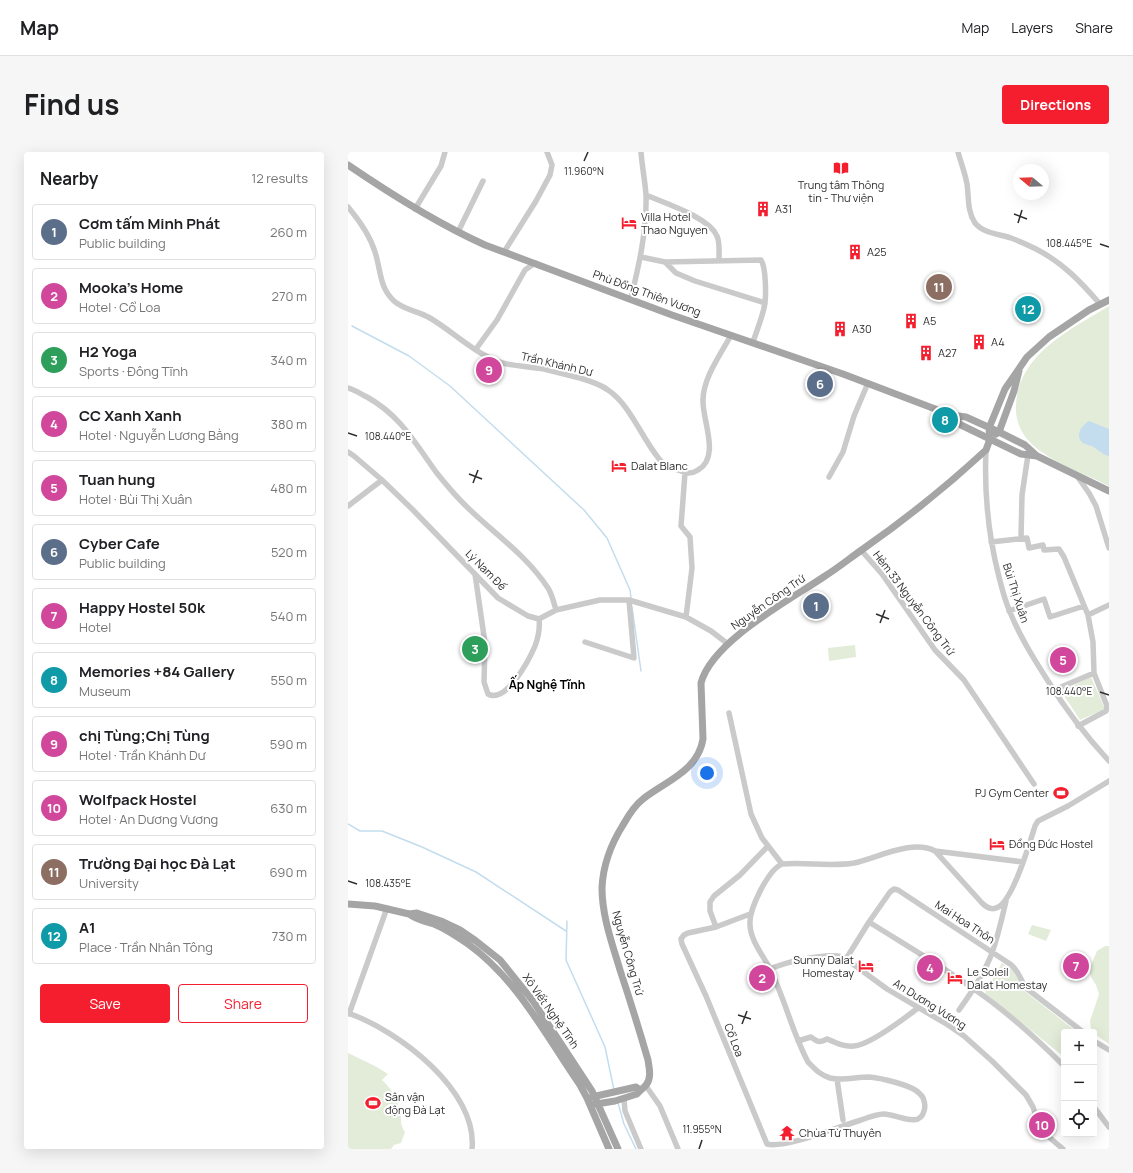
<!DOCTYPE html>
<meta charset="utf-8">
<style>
body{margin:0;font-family:Manrope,sans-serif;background:#f6f6f6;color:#202124}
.controls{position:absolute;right:12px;bottom:12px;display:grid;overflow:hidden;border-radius:4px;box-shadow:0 4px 16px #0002}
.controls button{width:36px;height:36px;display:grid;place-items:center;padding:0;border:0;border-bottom:1px solid #e0e0e0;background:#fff;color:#202124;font:20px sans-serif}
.compass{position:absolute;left:665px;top:12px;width:36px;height:36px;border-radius:50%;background:#fff;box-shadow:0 4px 16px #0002;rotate:289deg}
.you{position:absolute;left:359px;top:621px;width:14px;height:14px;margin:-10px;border:3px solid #fff;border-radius:50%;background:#1a73e8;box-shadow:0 0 0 6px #1a73e833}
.badge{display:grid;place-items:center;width:26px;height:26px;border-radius:50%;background:#f41e2f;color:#fff;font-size:13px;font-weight:700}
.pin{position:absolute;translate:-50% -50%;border:2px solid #fff;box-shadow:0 1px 4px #0006}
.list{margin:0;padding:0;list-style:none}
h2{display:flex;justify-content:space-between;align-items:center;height:52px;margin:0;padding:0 16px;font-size:17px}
h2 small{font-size:13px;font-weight:400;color:#757577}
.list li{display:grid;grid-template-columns:26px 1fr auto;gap:12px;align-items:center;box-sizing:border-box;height:56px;margin:0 8px 8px;padding:0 8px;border:1px solid #e0e0e0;border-radius:4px}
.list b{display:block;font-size:15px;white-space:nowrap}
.list p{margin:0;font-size:13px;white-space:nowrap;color:#757577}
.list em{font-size:13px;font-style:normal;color:#757577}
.actions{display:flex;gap:8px;padding:12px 16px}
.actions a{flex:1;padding:9px 0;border:1px solid #f41e2f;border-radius:4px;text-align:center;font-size:14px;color:#f41e2f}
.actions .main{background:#f41e2f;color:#fff}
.icon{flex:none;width:22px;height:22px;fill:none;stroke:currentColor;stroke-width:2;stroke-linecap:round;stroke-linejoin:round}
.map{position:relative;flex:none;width:761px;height:997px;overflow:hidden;border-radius:4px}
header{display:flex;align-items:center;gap:24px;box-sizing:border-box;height:56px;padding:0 20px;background:#fff;border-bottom:1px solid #e0e0e0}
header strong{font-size:19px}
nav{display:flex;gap:22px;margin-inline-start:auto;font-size:14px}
.intro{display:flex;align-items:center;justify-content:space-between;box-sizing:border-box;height:96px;padding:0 24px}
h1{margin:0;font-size:28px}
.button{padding:10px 18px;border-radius:4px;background:#f41e2f;color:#fff;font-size:14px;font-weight:700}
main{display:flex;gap:24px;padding:0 24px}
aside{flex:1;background:#fff;border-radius:4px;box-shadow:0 4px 16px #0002}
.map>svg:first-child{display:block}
.green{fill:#e3ecd8}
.water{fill:#c3ddee}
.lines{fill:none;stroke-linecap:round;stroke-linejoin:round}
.stream{stroke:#c3ddee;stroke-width:1.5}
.minor{stroke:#cacaca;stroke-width:5.5}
.major{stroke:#a5a5a5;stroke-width:7}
.ticks{fill:none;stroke:#2d2d2d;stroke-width:1.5}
.labels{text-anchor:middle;stroke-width:4;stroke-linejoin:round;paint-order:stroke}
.poi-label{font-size:11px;fill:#2d2d2d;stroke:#fff;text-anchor:start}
.street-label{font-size:11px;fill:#2d2d2d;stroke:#fff}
.neighbourhood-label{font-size:12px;font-weight:bold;fill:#000;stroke:#fff}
.ticks-label{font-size:10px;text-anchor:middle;fill:#2d2d2d;stroke:#fff;stroke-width:4;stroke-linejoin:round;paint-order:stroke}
</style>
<header>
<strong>Map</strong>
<nav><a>Map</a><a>Layers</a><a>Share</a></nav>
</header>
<div class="intro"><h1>Find us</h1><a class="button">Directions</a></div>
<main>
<aside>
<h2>Nearby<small>12 results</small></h2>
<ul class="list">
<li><span class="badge" style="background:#5c6f8a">1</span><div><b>Cơm tấm Minh Phát</b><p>Public building</p></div><em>260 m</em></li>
<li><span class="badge" style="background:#d1479c">2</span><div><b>Mooka's Home</b><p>Hotel · Cổ Loa</p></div><em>270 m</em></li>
<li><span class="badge" style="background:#2e9e5b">3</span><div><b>H2 Yoga</b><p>Sports · Đông Tĩnh</p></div><em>340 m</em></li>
<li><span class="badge" style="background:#d1479c">4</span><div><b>CC Xanh Xanh</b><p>Hotel · Nguyễn Lương Bằng</p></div><em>380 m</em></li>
<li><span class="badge" style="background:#d1479c">5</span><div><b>Tuan hung</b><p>Hotel · Bùi Thị Xuân</p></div><em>480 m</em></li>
<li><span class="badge" style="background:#5c6f8a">6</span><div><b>Cyber Cafe</b><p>Public building</p></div><em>520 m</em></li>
<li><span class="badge" style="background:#d1479c">7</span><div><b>Happy Hostel 50k</b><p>Hotel</p></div><em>540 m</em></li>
<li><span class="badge" style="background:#0f9aa8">8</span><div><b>Memories +84 Gallery</b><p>Museum</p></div><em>550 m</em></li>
<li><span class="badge" style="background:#d1479c">9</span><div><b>chị Tùng;Chị Tùng</b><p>Hotel · Trần Khánh Dư</p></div><em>590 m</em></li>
<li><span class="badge" style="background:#d1479c">10</span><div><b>Wolfpack Hostel</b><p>Hotel · An Dương Vương</p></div><em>630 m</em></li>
<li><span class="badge" style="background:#8d6e63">11</span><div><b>Trường Đại học Đà Lạt</b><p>University</p></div><em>690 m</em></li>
<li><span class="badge" style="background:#0f9aa8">12</span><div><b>A1</b><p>Place · Trần Nhân Tông</p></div><em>730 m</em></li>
</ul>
<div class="actions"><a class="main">Save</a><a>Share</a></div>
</aside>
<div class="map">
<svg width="761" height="997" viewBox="0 0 761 997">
<rect width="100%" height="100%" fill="#fff"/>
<!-- green -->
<path class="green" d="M 761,154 L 761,334 C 739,323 704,310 686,294 C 674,284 667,269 668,254 C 670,202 722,178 761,154 Z
M 507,493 L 508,505 L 481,509 L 480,496 Z
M 743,525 L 757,557 L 732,568 L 713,539 Z
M 684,773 L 703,778 L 698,789 L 680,782 Z
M 757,794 L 761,794 L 761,892 L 748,883 L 743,877 L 742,869 L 751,842 L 748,833 L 743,825 L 741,818 L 749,799 Z
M 654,811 L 667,820 L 675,838 L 729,880 L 716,880 L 716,905 L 637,841 Z
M 0,901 L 27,914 L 40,922 L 34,928 C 44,937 50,948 52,961 C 54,970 52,973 57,980 L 53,991 L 46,993 L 43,997 L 0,997 Z"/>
<!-- water -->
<path class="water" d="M 741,269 L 761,277 L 761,304 C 755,303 752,299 747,296 C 744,293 738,293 735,291 C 726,284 734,273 741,269 Z"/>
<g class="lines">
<!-- stream -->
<path class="stream" d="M 4,174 L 61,204 L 102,234 L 236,358 L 259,386 L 282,438 L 283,446
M 284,455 L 293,519
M 0,672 L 12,679 L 34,679 L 74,695 L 128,720 L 218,779
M 219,769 L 218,808 L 257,895 L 266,938
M 270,951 L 276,972 L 288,997"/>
<!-- minor -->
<path class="minor" d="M 610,0 C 613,11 617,21 619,32 C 621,45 619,59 627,71 C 635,81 651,82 663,86 C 671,89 680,93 688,97 C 715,111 732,129 752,152
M 298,43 C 316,51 361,65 369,84 C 372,91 371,100 371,108
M 0,55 C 11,68 22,84 27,100 C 33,118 31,135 46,149 C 56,158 70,159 82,166 C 106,180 131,206 159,212 C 171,214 183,215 196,217 C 208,220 220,223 232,226 C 242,229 252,232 260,238 C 280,251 292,281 306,300 C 309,304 312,309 316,312 C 321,316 327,317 333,319 C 339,322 344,322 350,318 C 373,305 354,268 355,248 C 355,226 373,202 383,183
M 67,57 L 93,14 L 97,0
M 110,80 L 135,29
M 156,100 L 188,49 L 202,23 L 204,13 L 199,0
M 293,105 L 317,110 L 413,108 C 418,115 418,142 417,151 C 415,164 409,178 405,190
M 317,110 L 328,121 L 347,129 L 417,151
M 283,146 C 291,113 299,78 298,43 C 297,29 294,14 293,0
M 128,197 L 149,168 L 177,118 L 187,111
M 0,236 C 7,238 13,242 19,245 C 53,264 67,291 88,320 C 96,330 105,341 114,350 C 142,379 177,401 200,436 C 204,442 206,451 208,458
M 638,298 C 636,343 640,382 651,425 C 654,437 657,449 662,460 C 672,485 686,507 700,529 C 718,558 738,584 761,609
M 0,300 L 6,304 L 34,328 L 65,358 L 150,446 L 180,464 L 191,467 L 208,458 L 252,448 L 281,448 L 338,465 L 363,479 L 380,492
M 337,321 L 333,374 L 342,385 L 344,416 L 338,465
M 729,324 L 741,341 L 748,354 L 761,396
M 481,325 L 495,300 L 506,264 L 520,231
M 0,354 L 34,328
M 673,386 L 674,343 L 680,303
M 643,390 L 679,386 L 681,396 L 695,393 L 696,398 L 711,397 L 716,405 L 740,463
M 513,398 L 534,422 L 587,498 L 616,528 L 686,632
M 127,422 L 137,491 L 136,530 L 140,542 C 158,552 181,508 187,494 C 190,486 192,475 191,467
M 661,459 L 696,447 L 702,465 L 736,454
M 237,490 L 286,506 L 281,448
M 706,538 L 746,521
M 381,561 L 403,662 L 414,686 L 434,712
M 730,574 L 758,559 L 759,554 L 746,521 L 745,490 L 740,463 L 761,453
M 587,699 L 675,710
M 402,762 L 368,775 L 340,781 L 336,783 L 333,787 L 334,792 L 358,844 L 419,992 C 436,997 493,974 513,968 C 521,965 529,962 536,962 C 548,962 572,977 576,959 C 578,954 576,945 572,942 C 565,933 532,926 521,925 C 508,925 495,929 482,926 C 472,923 467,917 460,910 C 444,880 437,847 422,817 C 415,803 402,788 402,772 C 401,757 420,718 434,712 C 458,710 482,715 506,711 C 529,706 564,687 587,699 L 634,751 C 638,755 643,758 648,756 C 664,752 682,690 687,674 L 690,669 L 720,654 L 761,629
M 521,770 C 556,792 592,813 626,837 C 658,859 688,886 716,914
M 368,775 L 362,759 L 362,750 L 366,744 L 392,723 L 420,694
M 498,807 L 521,770 L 542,740 L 546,737 L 550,738 L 662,812 C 673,821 671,826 678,836 L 735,880
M 422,817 C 438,810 472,802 490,804 C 493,804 495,806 498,807 L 539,837 L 600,873 L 616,884 L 644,909 L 678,943 L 685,955 L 691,973 L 695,980 L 715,997
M 611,858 C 624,840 636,822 644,801 C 650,784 654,766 658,749
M 0,861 C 49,878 130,938 124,997
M 1,862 L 39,756
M 450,889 L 463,885 C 470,890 471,891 479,887 C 488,891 496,895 506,894 C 521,893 557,866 570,856
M 746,889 L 761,898
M 489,927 L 495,968
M 298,934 L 312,954 L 330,997
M 276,947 L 277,959 L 293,997
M 746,955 L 761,975"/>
<!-- major -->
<path class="major" d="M 0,13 C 44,43 88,71 137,93 L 324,163 L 495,222 L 603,263 L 618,265 L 651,280 L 677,293 L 689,304 L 761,339
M 604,263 L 613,273 L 673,302 L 689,304
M 648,282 L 651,280 L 666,239 L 671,219
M 0,752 L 27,754 L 61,762 L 69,761 L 93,769 L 112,778 L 128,789 L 152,808 L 185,849 L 244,939 L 270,997
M 61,762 C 70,768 76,769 86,772 C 98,777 110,785 120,792 C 170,828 198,884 232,933 L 239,946 L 261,997
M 244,945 L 288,935 L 292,938
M 242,953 L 267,949 L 289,942 C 292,938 296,936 298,933 C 304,926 301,915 300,908 C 291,877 282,848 272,818 C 264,791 254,764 254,736 C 255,713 263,692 275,673 C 280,664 286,654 295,647 C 318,629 350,619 355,587 L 353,531 C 364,489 442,448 477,424 C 490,416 502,406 515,397 C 558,367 599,334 638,298 L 642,287 L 641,276 L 657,237 L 679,205 L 701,185 L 741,158 L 761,148"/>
</g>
<!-- ticks -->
<path class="ticks" d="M 236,9 L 240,0M 666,62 L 679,67M 670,71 L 674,58M 752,92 L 761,95M 0,281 L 9,284M 121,322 L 134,327M 125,331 L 130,318M 528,462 L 541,467M 532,471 L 537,458M 752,540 L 761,543M 0,729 L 9,732M 390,863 L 403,867M 394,872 L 399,859M 351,997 L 354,988"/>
<!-- icons -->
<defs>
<g id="library-bare" transform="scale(1.2)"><path d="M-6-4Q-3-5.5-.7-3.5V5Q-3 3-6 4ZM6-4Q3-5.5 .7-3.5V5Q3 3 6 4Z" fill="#f41e2f" stroke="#fff" stroke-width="2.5" paint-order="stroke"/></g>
<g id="building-bare" transform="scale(1.2)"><path d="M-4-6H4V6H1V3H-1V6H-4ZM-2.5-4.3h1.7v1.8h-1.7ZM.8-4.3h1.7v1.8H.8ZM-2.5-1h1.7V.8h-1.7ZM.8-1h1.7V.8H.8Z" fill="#f41e2f" stroke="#fff" stroke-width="2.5" paint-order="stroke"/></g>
<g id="hotel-bare" transform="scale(1.2)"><path d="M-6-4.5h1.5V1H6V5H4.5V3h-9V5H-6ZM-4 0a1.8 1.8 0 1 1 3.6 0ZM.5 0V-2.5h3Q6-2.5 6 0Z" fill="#f41e2f" stroke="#fff" stroke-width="2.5" paint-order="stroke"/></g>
<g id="stadium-bare" transform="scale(1.2)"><path d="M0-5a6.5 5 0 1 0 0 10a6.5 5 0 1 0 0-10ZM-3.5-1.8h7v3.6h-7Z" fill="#f41e2f" stroke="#fff" stroke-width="2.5" paint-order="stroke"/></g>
<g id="temple-bare" transform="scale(1.2)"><path d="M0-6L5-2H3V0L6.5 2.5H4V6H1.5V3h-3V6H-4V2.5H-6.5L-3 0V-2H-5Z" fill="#f41e2f" stroke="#fff" stroke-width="2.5" paint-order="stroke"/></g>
</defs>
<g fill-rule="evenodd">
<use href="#library-bare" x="493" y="16"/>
<use href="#building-bare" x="415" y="57"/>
<use href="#hotel-bare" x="281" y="71"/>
<use href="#building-bare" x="507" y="100"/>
<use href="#building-bare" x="563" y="169"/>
<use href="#building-bare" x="492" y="177"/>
<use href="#building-bare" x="631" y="190"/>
<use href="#building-bare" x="578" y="201"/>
<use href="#hotel-bare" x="271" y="314"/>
<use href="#stadium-bare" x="713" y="641"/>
<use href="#hotel-bare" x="649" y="692"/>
<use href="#hotel-bare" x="518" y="814"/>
<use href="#hotel-bare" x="607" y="826"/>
<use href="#stadium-bare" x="25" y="951"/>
<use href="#temple-bare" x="439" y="981"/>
</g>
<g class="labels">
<!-- poi labels -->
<g class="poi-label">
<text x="493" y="37" text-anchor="middle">Trung tâm Thông<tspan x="493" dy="13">tin - Thư viện</tspan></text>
<text x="427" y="61">A31</text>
<text x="293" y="69">Villa Hotel<tspan x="293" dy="13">Thao Nguyen</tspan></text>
<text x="519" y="104">A25</text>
<text x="575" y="173">A5</text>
<text x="504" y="181">A30</text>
<text x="643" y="194">A4</text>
<text x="590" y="205">A27</text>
<text x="283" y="318">Dalat Blanc</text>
<text x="701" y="645" text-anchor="end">PJ Gym Center</text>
<text x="661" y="696">Đồng Đức Hostel</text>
<text x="506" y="812" text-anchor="end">Sunny Dalat<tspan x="506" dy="13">Homestay</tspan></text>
<text x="619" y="824">Le Soleil<tspan x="619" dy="13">Dalat Homestay</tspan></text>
<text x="37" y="949">Sân vận<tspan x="37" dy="13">động Đà Lạt</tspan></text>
<text x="451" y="985">Chùa Từ Thuyên</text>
</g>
<!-- street labels -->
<g class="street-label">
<text transform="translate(299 141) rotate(20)" y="4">Phù Đổng Thiên Vương</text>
<text transform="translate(209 212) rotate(13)" y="4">Trần Khánh Dư</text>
<text transform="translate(138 418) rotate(45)" y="4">Lý Nam Đế</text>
<text transform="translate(668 441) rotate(72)" y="4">Bùi Thị Xuân</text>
<text transform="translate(420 450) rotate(-35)" y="4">Nguyễn Công Trứ</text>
<text transform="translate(566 451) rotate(53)" y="4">Hẻm 33 Nguyễn Công Trứ</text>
<text transform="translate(617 770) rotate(33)" y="4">Mai Hoa Thôn</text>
<text transform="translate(280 801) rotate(74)" y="4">Nguyễn Công Trứ</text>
<text transform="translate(582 852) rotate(32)" y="4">An Dương Vương</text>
<text transform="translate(203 859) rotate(55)" y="4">Xô Viết Nghệ Tĩnh</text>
<text transform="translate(386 888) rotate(69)" y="4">Cổ Loa</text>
</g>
<!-- neighbourhood labels -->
<g class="neighbourhood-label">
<text x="199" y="537">Ấp Nghệ Tĩnh</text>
</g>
</g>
<g class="ticks-label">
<text x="236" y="23">11.960°N</text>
<text x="721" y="95">108.445°E</text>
<text x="40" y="288">108.440°E</text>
<text x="721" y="543">108.440°E</text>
<text x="40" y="735">108.435°E</text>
<text x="354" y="981">11.955°N</text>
</g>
</svg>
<div class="controls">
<button>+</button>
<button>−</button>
<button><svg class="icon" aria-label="locate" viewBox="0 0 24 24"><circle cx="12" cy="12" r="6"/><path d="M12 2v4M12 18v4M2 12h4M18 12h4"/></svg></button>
</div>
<svg class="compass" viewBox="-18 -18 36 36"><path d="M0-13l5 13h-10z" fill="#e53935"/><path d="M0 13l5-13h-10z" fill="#757577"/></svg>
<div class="you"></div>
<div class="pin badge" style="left:468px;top:454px;background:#5c6f8a">1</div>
<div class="pin badge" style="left:414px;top:826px;background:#d1479c">2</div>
<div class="pin badge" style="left:127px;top:497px;background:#2e9e5b">3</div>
<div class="pin badge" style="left:582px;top:816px;background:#d1479c">4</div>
<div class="pin badge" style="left:715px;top:508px;background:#d1479c">5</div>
<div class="pin badge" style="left:472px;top:232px;background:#5c6f8a">6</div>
<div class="pin badge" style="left:728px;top:814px;background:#d1479c">7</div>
<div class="pin badge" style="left:597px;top:268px;background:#0f9aa8">8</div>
<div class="pin badge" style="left:141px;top:218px;background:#d1479c">9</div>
<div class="pin badge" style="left:694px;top:973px;background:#d1479c">10</div>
<div class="pin badge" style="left:591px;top:135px;background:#8d6e63">11</div>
<div class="pin badge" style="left:680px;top:157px;background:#0f9aa8">12</div>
</div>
</main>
